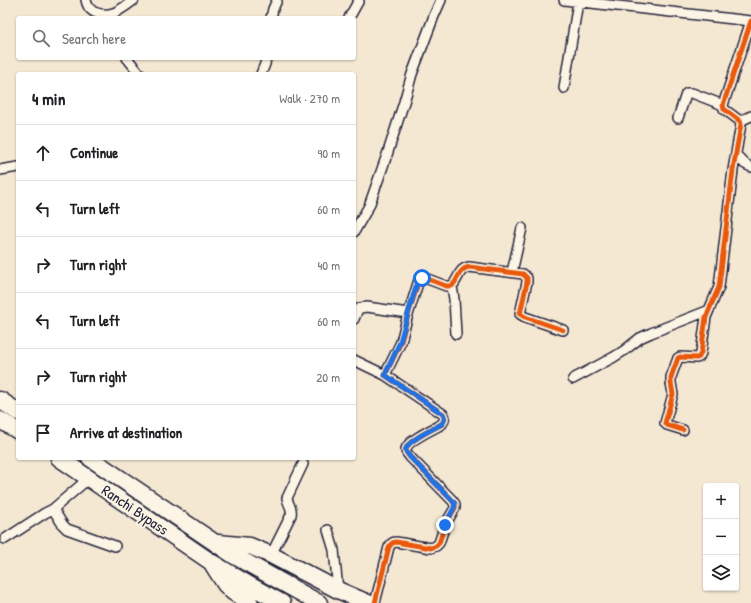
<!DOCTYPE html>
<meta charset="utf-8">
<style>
body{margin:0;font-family:"Patrick Hand",sans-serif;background:#f2f2f2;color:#202124}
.controls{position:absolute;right:12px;bottom:12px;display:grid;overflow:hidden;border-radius:4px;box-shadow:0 1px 3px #0004}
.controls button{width:36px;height:36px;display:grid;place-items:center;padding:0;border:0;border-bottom:1px solid #e0e0e0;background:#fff;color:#202124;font:20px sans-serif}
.stop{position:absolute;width:12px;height:12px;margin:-9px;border:3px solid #1a73e8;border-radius:50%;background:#fff}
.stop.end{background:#1a73e8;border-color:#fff;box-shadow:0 1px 4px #0008}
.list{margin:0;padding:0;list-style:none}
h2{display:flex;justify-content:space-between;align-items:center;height:52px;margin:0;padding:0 16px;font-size:17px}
h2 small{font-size:13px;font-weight:400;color:#757577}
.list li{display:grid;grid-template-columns:26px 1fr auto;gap:12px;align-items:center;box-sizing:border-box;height:56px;padding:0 16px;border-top:1px solid #e0e0e0}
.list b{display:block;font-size:15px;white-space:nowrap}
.list em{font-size:13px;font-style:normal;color:#757577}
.icon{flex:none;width:22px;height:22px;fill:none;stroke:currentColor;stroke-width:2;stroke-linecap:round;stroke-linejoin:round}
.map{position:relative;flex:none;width:751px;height:603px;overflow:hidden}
.search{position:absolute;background:#fff;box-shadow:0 1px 3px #0004;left:16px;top:16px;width:340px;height:44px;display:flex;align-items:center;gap:10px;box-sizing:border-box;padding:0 14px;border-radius:4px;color:#757577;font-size:15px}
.panel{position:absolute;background:#fff;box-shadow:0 1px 3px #0004;left:16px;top:72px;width:340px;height:388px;border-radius:4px}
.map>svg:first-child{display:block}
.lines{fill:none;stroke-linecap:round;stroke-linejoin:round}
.street-casing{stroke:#22223b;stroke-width:12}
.highway-casing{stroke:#22223b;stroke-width:19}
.street{stroke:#fcf5e5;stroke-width:9}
.highway{stroke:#fcf5e5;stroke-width:16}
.cycleway-casing{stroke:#fcf5e5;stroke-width:8}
.cycleway{stroke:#e8590c;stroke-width:5}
.route{stroke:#1a73e8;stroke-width:5}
.labels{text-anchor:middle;stroke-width:4;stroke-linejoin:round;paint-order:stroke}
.street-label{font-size:15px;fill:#22223b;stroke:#fcf5e5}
</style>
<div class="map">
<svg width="751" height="603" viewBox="0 0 751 603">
<rect width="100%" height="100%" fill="#f5e8d3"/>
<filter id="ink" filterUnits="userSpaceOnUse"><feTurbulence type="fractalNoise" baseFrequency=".025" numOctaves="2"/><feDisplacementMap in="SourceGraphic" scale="8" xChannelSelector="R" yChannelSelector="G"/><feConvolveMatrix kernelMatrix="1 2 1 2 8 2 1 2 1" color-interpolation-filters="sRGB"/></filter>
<g filter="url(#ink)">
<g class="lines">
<!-- street casing -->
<g class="street-casing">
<path id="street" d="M 86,0 C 87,6 89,9 94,12 C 112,19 121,9 134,0
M 564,0 L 751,21
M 271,18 L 273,9 L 277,0
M 349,18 L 359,0
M 127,58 L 140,74
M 261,74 L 265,64 L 266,58
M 564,88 L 578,2
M 678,118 L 686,94 L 687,93 L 692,93 L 723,105
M 740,121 L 751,116
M 736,155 L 745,164 L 751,167
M 0,170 L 18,167
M 354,232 L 369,206 L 388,152 L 404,102 L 412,74 L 434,16 L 441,0
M 512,272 L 522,228
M 452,286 L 454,299 L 456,334
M 354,319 L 358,309 L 360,308 L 367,307 L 408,313
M 354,360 L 385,375
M 573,379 L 614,357 L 625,350 L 640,338 L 651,333 L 707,311
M 683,430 L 667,425 L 665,423 L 673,394 L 671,383 L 671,377 L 678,358 L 680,357 L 697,358 L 699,357 L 701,353 L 706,317 L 719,287 L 733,170 L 741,124 L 740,121 L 724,109 L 723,105 L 751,21
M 53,509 L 63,525 L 67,529 L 115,546
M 328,530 L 334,550 L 338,590
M 5,539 L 45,513 L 53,509 L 88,479
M 271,555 L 291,515 C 293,508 288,505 287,498 L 303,464
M 375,603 L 389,547 C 391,544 392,542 396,542 L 431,548 L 436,546 L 439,543 L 445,525 L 455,508 L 455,504 L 452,500 L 410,457 C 408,454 405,452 406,449 C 407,441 435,428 442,424 C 445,420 445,418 443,414 L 385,375 L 401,342 L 407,318 L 419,280 L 422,278 L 425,278 L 446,286 L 452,286 C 459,279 458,269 469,267 L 523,274 L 527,278 L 527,282 L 520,314 L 525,317 L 563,330"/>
</g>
<!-- highway casing -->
<g class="highway-casing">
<path id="highway" d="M 0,400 L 18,412
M 0,420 L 18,431
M 59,458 L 211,562 L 251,586 L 282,603
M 90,458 L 233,555 L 319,603
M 218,543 L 250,546 L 271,555 L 338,590 L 368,603
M 213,565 L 225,584 L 233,592 L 250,603"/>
</g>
<!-- street -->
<use href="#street" class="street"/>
<!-- highway -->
<use href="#highway" class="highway"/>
<!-- cycleway casing -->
<g class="cycleway-casing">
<path id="cycleway" d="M 683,430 L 667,425 L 665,423 L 673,394 L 671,383 L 671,377 L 678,358 L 680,357 L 697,358 L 699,357 L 701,353 L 706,317 L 719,287 L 733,170 L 741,124 L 740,121 L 724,109 L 723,105 L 751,21
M 375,603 L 389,547 C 391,544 392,542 396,542 L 431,548 L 436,546 L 439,543 L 445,525 L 455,508 L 455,504 L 452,500 L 410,457 C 408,454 405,452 406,449 C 407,441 435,428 442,424 C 445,420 445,418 443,414 L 385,375 L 401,342 L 407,318 L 419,280 L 422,278 L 425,278 L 446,286 L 452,286 C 459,279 458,269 469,267 L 523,274 L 527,278 L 527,282 L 520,314 L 525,317 L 563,330"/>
</g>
<!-- cycleway -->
<use href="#cycleway" class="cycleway"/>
</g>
</g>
<g class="lines" filter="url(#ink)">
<!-- route -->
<path class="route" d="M 422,278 L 419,280 L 417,283 L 400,342 L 385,375 L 443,414 C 445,418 445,420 442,424 C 435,428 407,441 406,449 C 405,452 408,454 410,457 L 452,500 L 455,504 L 454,508 L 445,525"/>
</g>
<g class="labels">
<!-- street labels -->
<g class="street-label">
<text transform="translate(135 510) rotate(34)" y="5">Ranchi Bypass</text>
</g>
</g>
</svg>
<div class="controls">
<button>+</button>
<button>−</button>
<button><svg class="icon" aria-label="layers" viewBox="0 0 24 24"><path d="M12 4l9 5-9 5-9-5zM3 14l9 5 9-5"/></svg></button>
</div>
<div class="stop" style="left:422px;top:278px"></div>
<div class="stop end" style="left:445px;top:525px"></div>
<div class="search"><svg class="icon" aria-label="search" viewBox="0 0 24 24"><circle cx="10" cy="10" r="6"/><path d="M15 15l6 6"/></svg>Search here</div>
<section class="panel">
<h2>4 min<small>Walk · 270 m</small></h2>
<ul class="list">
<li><svg class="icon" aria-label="ahead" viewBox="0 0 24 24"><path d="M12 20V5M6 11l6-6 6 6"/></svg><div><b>Continue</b></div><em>90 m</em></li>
<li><svg class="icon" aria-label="left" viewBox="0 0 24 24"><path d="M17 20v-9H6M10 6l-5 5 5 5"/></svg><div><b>Turn left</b></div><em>60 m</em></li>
<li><svg class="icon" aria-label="right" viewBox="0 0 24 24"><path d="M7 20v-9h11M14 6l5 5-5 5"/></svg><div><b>Turn right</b></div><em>40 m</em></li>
<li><svg class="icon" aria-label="left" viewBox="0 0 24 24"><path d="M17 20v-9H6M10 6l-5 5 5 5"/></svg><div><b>Turn left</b></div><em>60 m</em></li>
<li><svg class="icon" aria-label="right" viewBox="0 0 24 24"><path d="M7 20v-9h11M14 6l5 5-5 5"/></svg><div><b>Turn right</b></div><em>20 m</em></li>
<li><svg class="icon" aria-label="arrive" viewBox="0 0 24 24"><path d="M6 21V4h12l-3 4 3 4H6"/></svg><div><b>Arrive at destination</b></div></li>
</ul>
</section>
</div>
